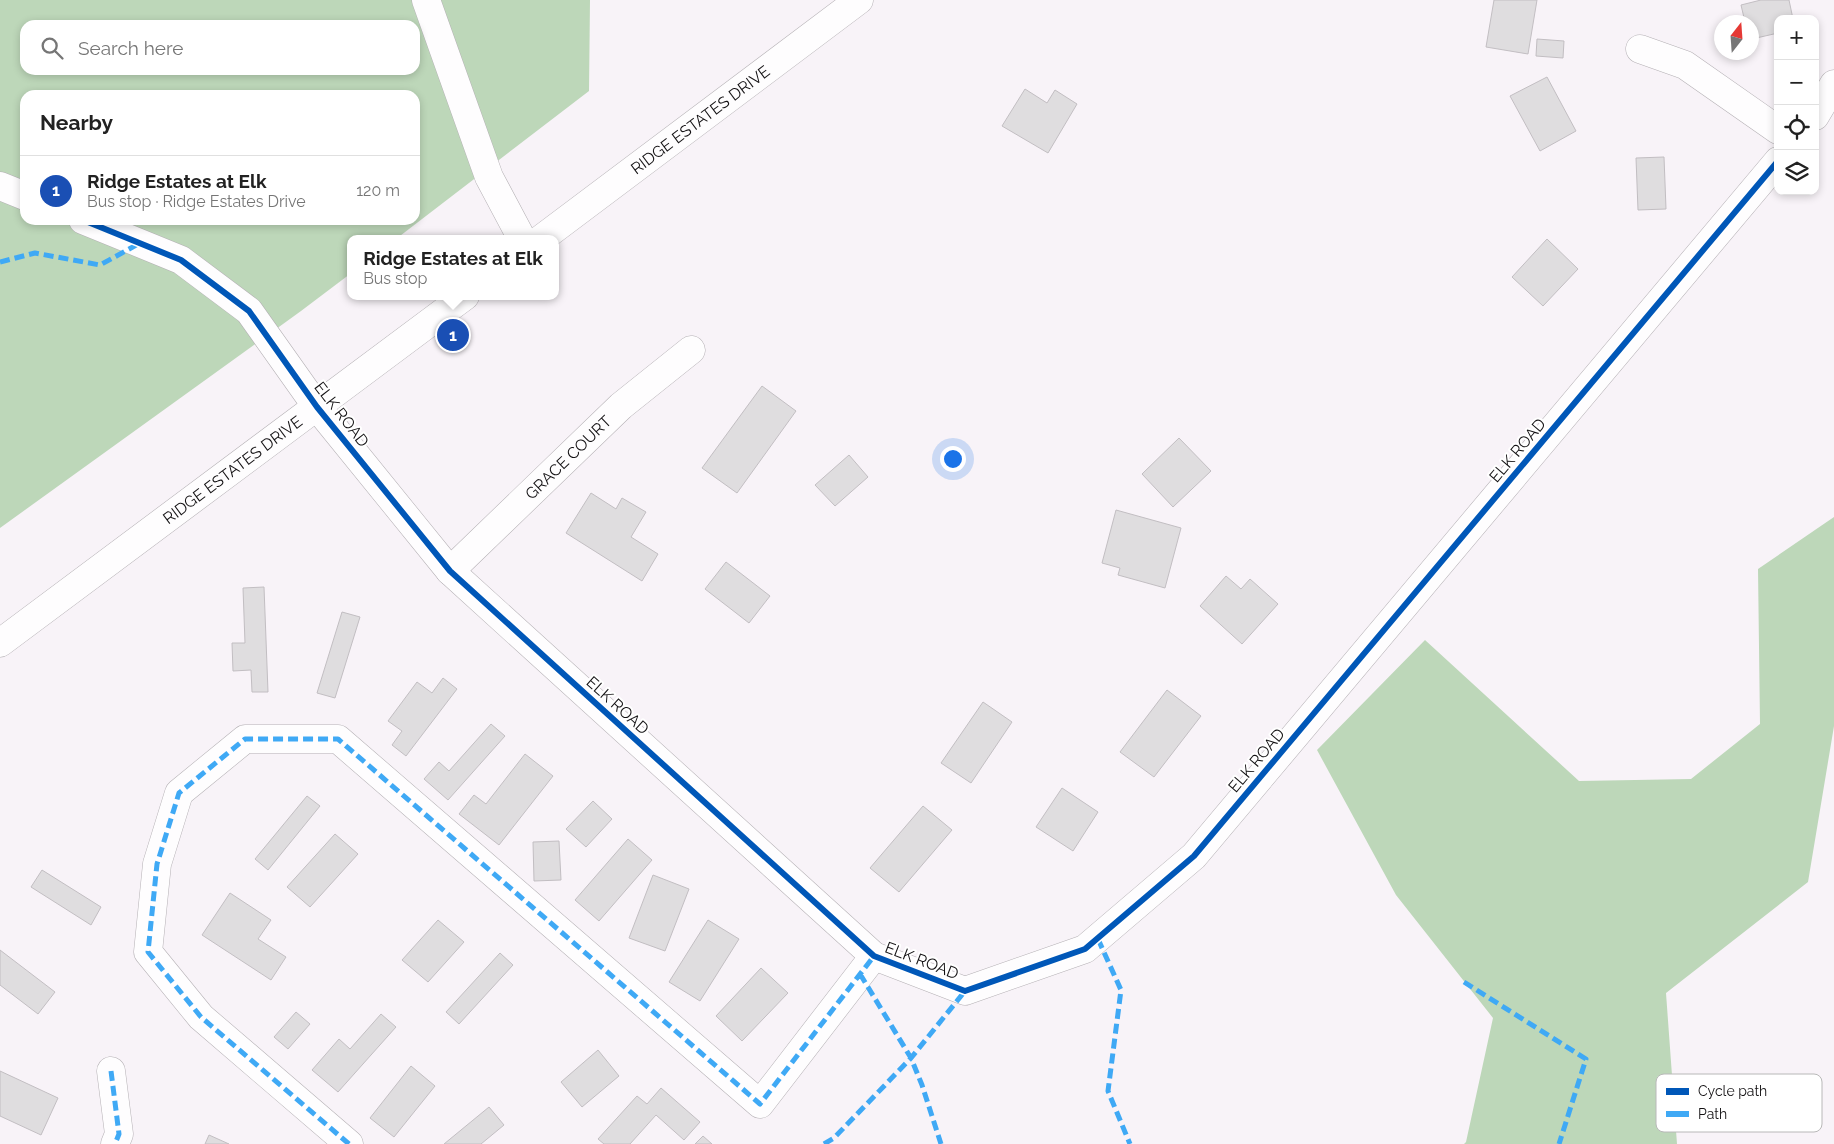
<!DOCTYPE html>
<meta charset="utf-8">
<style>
body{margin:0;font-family:Raleway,sans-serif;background:#f6f6f6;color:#222}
.controls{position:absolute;right:15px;top:15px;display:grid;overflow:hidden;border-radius:10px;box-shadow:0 2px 8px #0003}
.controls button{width:45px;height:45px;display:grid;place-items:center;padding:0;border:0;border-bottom:1px solid #e0e0e0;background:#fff;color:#222;font:25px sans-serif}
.compass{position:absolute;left:1714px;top:15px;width:45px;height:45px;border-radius:50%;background:#fff;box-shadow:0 2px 8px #0003;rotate:17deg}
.you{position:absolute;left:952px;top:458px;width:18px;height:18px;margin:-12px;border:4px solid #fff;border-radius:50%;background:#1a73e8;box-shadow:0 0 0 8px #1a73e833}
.badge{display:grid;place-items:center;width:32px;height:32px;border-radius:50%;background:#b45309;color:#fff;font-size:16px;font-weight:700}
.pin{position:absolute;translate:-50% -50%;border:2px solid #fff;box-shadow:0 1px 5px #0006}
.popup{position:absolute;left:347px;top:235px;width:212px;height:65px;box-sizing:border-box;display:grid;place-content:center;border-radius:10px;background:#fff;filter:drop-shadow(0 1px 4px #0005);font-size:16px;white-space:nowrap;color:#767676}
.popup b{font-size:19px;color:#222}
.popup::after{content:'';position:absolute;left:50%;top:100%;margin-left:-10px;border:10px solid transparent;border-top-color:#fff}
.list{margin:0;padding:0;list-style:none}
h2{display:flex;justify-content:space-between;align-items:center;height:65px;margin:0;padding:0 20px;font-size:21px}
h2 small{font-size:16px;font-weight:400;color:#767676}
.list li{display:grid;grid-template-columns:32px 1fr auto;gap:15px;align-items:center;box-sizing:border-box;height:70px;padding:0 20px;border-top:1px solid #e0e0e0}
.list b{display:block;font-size:19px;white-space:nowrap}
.list p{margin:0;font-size:16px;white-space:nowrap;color:#767676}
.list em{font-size:16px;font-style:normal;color:#767676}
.icon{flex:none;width:28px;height:28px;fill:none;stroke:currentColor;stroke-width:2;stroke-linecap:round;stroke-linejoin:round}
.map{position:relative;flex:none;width:1834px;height:1144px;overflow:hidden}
.search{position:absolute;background:#fff;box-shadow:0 2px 8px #0003;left:20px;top:20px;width:400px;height:55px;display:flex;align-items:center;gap:12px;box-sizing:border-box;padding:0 18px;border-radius:15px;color:#767676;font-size:19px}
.panel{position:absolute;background:#fff;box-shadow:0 2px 8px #0003;left:20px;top:90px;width:400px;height:135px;border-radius:15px}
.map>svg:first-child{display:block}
.forest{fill:#bdd7b9;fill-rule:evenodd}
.building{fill:#dfdddf;stroke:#c2bec2}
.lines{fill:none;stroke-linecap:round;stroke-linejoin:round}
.minor-casing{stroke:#b4b0b4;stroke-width:29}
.minor{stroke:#fefdfe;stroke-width:28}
.quiet{stroke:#3fa9f5;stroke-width:5;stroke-dasharray:10 5;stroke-linecap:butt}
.cycleway-casing{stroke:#fff;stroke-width:9}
.cycleway{stroke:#0057b8;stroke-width:6}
.labels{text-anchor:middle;stroke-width:4;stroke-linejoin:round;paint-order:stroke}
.street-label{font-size:16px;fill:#131113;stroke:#fff}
.key{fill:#fff;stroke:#b8b8b8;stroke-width:1}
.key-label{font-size:14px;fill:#131113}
</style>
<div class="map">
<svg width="1834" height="1144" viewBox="0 0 1834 1144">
<rect width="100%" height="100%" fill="#f8f3f8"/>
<!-- forest -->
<path class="forest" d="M 0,0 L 590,0 L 589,91 L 396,239 L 350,239 L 350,274 L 301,311 L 0,528 ZM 25,25 L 415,25 L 415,70 L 25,70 ZM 25,95 L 415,95 L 415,220 L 25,220 Z
M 1834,517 L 1834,726 L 1808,882 L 1666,993 L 1677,1144 L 1464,1144 L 1466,1142 L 1493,1018 L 1396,895 L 1317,750 L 1425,640 L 1579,781 L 1691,779 L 1760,724 L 1758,569 Z"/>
<!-- building -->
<path class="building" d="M 1494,0 L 1537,0 L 1528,54 L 1486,47 Z
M 1761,0 L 1789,0 L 1793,19 L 1778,19 L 1778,33 L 1752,39 L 1752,22 L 1745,22 L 1741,5 Z
M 1537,39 L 1564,41 L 1563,58 L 1536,56 Z
M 1547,77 L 1576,131 L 1540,151 L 1510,96 Z
M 1025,89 L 1047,103 L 1055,90 L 1077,104 L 1048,153 L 1002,126 Z
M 1664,157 L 1666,209 L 1638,210 L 1636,158 Z
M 1547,239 L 1578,269 L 1543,306 L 1512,277 Z
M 762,386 L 796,411 L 737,493 L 702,468 Z
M 1179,438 L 1211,471 L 1173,507 L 1142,474 Z
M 849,455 L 868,477 L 835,506 L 815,485 Z
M 591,493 L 616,509 L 622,498 L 646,512 L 631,537 L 658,554 L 642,581 L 566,533 Z
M 1116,510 L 1181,528 L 1165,588 L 1118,575 L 1120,568 L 1102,563 Z
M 726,562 L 770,596 L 749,623 L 705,589 Z
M 1226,576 L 1241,589 L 1250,579 L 1278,604 L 1242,644 L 1200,606 Z
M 264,587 L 268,692 L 252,692 L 251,670 L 233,671 L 232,643 L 245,643 L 243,588 Z
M 342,612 L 360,617 L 335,698 L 317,693 Z
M 443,678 L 457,689 L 406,756 L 392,745 L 402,731 L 388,721 L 417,682 L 432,693 Z
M 1167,690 L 1201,716 L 1154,777 L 1120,752 Z
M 983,702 L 1012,722 L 971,783 L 941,763 Z
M 491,724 L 505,736 L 448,800 L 424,779 L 439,762 L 449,771 Z
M 525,754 L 553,776 L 499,845 L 459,814 L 474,795 L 486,804 Z
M 1062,788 L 1098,812 L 1073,851 L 1036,827 Z
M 307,796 L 320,806 L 268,870 L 255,859 Z
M 593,801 L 612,819 L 586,847 L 566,829 Z
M 923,806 L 952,830 L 899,892 L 870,868 Z
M 335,834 L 358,854 L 310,907 L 287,887 Z
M 628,839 L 652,860 L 599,921 L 575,900 Z
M 559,841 L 561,880 L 534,881 L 533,842 Z
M 42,870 L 101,907 L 91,925 L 31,887 Z
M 653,875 L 689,889 L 665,951 L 629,938 Z
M 230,893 L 271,920 L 258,939 L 286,957 L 271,980 L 202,935 Z
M 438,920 L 464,942 L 428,982 L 402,960 Z
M 708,920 L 739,939 L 700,1001 L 669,982 Z
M 0,950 L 55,992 L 38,1014 L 0,985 Z
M 500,953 L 513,965 L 459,1024 L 446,1012 Z
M 761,968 L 788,993 L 742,1041 L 716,1016 Z
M 296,1012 L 310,1024 L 288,1049 L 274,1037 Z
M 381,1014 L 396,1027 L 338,1092 L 312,1070 L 339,1039 L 350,1049 Z
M 598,1050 L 619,1076 L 582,1107 L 561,1082 Z
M 411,1066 L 435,1086 L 394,1137 L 370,1118 Z
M 0,1071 L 58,1098 L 41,1135 L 0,1116 Z
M 661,1088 L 700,1122 L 684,1140 L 656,1115 L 630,1144 L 604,1144 L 598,1139 L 637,1096 L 647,1104 Z
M 489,1107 L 504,1125 L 481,1144 L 444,1144 Z
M 209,1135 L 229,1144 L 205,1144 Z
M 703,1136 L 712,1144 L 695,1144 Z"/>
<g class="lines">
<!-- minor casing -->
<g class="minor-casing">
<g id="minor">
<path d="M 426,0 L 489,177 L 522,239"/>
<path d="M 1640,49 L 1685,65 L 1778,130"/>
<path d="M 1815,116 L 1834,84"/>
<path d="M 0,186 L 25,196"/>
<path d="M 83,220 L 181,260 L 249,311 L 317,407 L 450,571 L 874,956 L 965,991 L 1085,949 L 1194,856 L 1778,161"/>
<path id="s1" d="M 541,239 L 859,0"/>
<path id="s2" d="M 450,571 L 621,406 L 691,350"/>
<path id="s3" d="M 0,643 L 465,296"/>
<path d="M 111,1071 L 119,1134 L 115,1144"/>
<path d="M 349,1144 L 201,1017 L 148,952 L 157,864 L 179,793 L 245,739 L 338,739 L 760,1104 L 874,956"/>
</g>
</g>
<!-- minor -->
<use href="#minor" class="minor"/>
<!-- quiet -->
<path class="quiet" d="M 0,262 L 35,253 L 100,265 L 140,243
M 1098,939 L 1121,990 L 1108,1091 L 1130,1144
M 860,974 L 911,1058 L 922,1085 L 941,1144
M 1464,982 L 1586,1059 L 1559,1144
M 111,1071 L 119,1134 L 115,1144
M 349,1144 L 201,1017 L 148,952 L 157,864 L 179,793 L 245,739 L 338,739 L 760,1104 L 874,956
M 824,1144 L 834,1138 L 911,1058 L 965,991"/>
<!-- cycleway casing -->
<g class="cycleway-casing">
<path id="cycleway" d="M 83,220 L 181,260 L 249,311 L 317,407 L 450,571 L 874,956 L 965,991 L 1085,949 L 1194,856 L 1778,161"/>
</g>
<!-- cycleway -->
<use href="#cycleway" class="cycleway"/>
</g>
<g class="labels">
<!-- street labels -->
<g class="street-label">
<text dy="6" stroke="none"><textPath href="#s1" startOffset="199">RIDGE ESTATES DRIVE</textPath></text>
<text transform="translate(342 414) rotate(52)" y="6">ELK ROAD</text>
<text transform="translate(1517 450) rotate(-50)" y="6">ELK ROAD</text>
<text dy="6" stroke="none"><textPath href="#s2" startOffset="164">GRACE COURT</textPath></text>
<text dy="6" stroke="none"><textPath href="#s3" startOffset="290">RIDGE ESTATES DRIVE</textPath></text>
<text transform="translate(618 705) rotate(42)" y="6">ELK ROAD</text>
<text transform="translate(1256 760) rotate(-50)" y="6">ELK ROAD</text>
<text transform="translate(922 960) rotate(21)" y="6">ELK ROAD</text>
</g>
</g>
<!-- legend -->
<rect x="1656" y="1074" width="166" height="58" rx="8" class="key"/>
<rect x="1666" y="1088" width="23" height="7" fill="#0057b8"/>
<rect x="1666" y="1111" width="23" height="6" fill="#3fa9f5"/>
<g class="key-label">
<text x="1698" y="1096">Cycle path</text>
<text x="1698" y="1119">Path</text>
</g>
</svg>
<div class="controls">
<button>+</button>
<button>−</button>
<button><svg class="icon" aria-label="locate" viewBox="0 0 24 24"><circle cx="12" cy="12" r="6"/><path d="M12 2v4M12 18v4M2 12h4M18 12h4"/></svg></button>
<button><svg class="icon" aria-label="layers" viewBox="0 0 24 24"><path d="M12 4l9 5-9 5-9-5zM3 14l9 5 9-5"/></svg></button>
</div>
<svg class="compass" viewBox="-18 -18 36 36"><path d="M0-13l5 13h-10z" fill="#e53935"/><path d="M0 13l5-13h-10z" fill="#767676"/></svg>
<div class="you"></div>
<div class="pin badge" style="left:453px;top:335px;background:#1a4fb4">1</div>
<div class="popup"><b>Ridge Estates at Elk</b>Bus stop</div>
<div class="search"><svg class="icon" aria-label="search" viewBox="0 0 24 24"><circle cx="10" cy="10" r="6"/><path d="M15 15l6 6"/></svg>Search here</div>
<section class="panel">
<h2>Nearby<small></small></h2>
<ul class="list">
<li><span class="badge" style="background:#1a4fb4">1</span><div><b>Ridge Estates at Elk</b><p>Bus stop · Ridge Estates Drive</p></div><em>120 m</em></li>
</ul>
</section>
</div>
